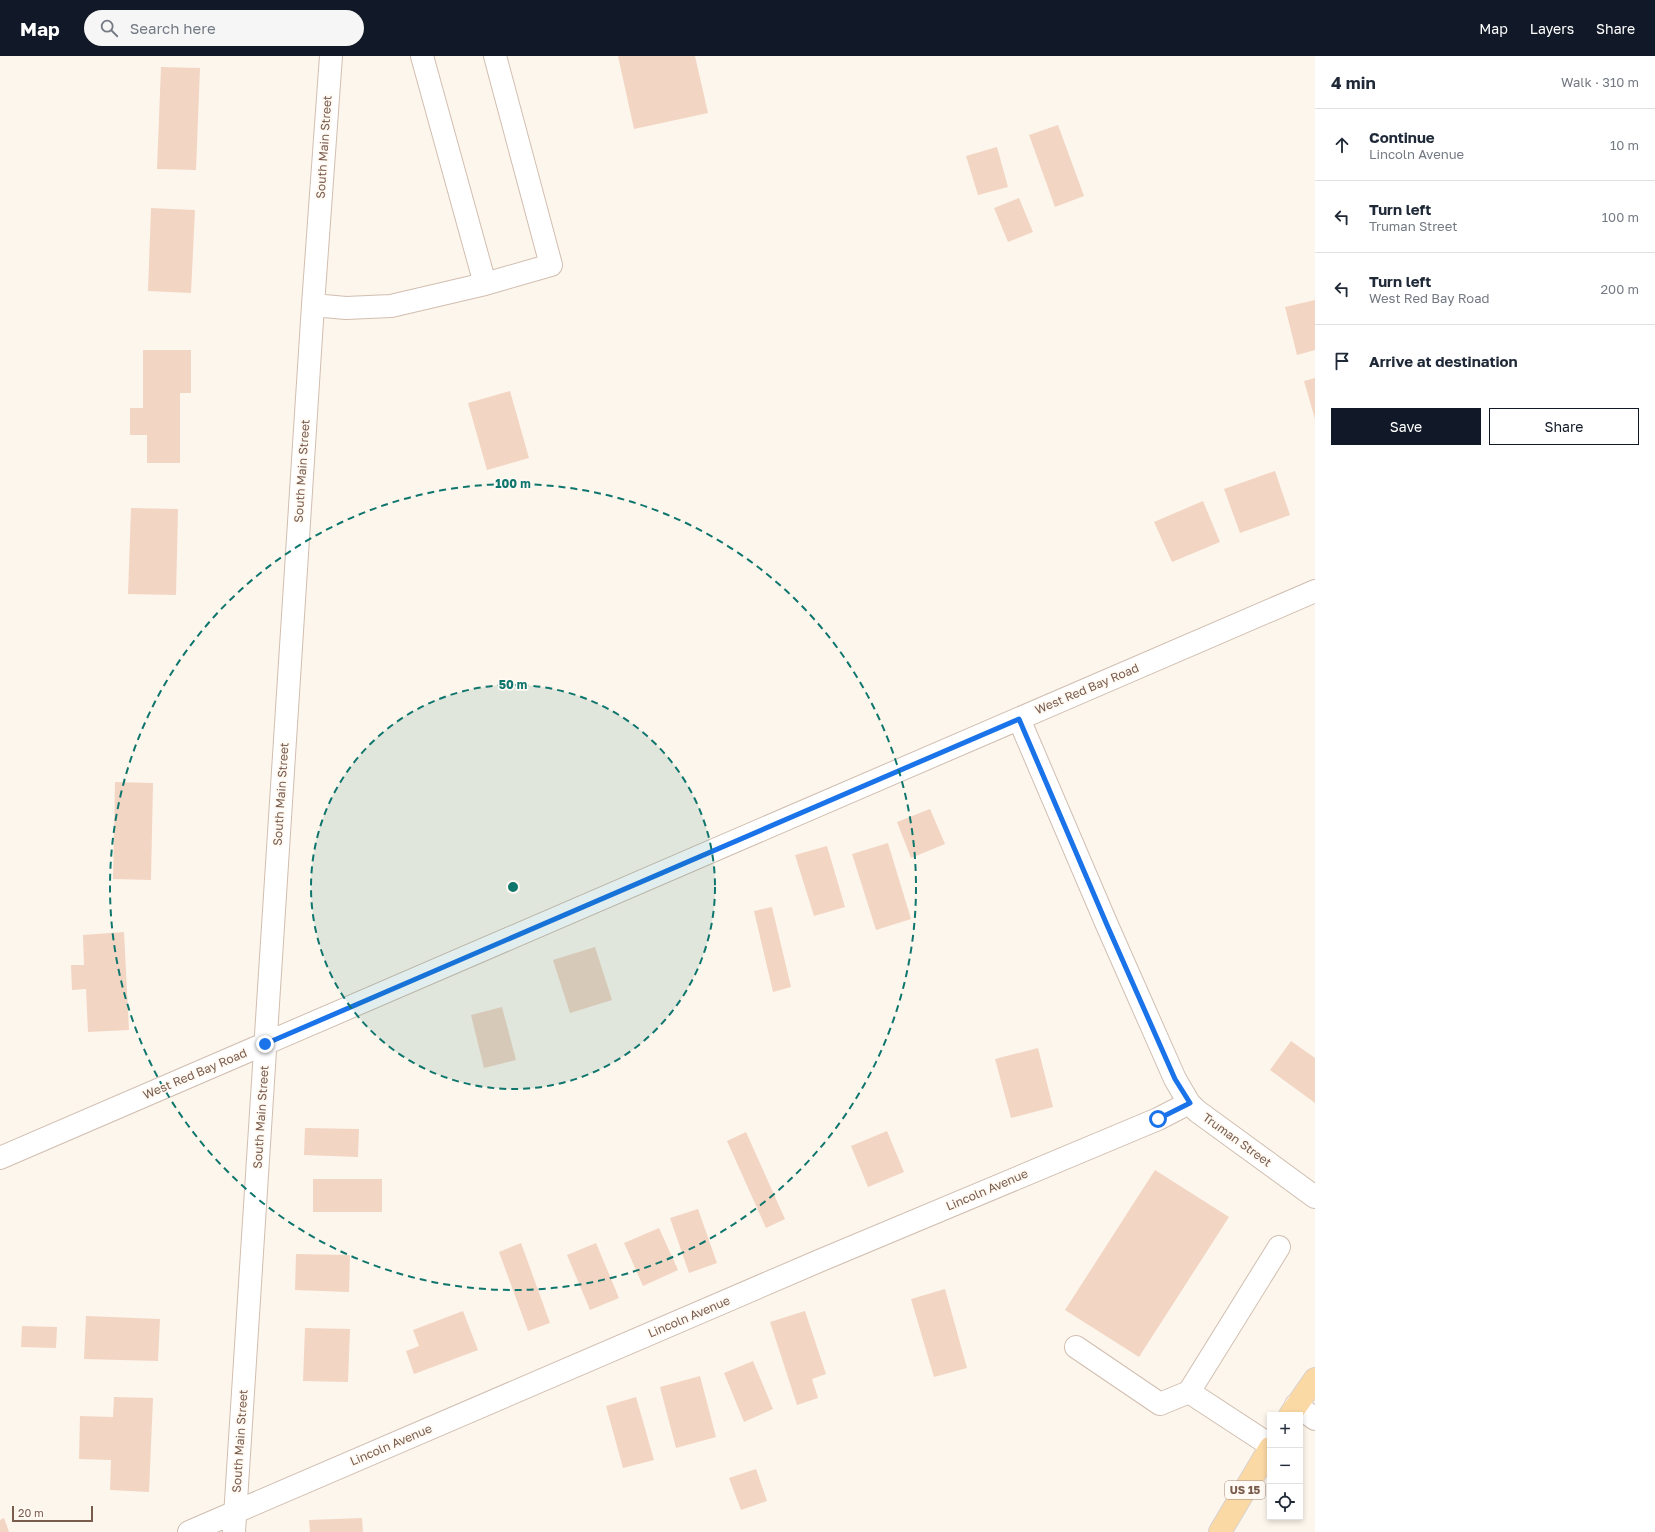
<!DOCTYPE html>
<meta charset="utf-8">
<style>
body{margin:0;font-family:"Golos Text",sans-serif;background:#f6f6f7;color:#1f2937}
.controls{position:absolute;right:12px;bottom:12px;display:grid;overflow:hidden;border-radius:0px;box-shadow:0 2px 6px #0003}
.controls button{width:36px;height:36px;display:grid;place-items:center;padding:0;border:0;border-bottom:1px solid #e0e1e3;background:#fff;color:#1f2937;font:20px sans-serif}
.scale{position:absolute;left:12px;bottom:10px;width:81px;box-sizing:border-box;padding-left:4px;border:2px solid #7a5c4d;border-top:0;font-size:11px;line-height:14px;white-space:nowrap;color:#7a5c4d;-webkit-text-stroke:3px #fffaf3;paint-order:stroke}
.stop{position:absolute;width:12px;height:12px;margin:-9px;border:3px solid #1a73e8;border-radius:50%;background:#fff}
.stop.end{background:#1a73e8;border-color:#fff;box-shadow:0 1px 4px #0008}
.list{margin:0;padding:0;list-style:none}
h2{display:flex;justify-content:space-between;align-items:center;height:52px;margin:0;padding:0 16px;font-size:17px}
h2 small{font-size:13px;font-weight:400;color:#747a83}
.list li{display:grid;grid-template-columns:26px 1fr auto;gap:12px;align-items:center;box-sizing:border-box;height:72px;padding:0 16px;border-top:1px solid #e0e1e3}
.list b{display:block;font-size:15px;white-space:nowrap}
.list p{margin:0;font-size:13px;white-space:nowrap;color:#747a83}
.list em{font-size:13px;font-style:normal;color:#747a83}
.actions{display:flex;gap:8px;padding:12px 16px}
.actions a{flex:1;padding:9px 0;border:1px solid #111827;border-radius:0px;text-align:center;font-size:14px;color:#111827}
.actions .main{background:#111827;color:#fff}
.icon{flex:none;width:22px;height:22px;fill:none;stroke:currentColor;stroke-width:2;stroke-linecap:round;stroke-linejoin:round}
.map{position:relative;flex:none;width:1315px;height:1476px;overflow:hidden}
header{display:flex;align-items:center;gap:24px;box-sizing:border-box;height:56px;padding:0 20px;background:#111827;color:#fff}
header strong{font-size:19px}
nav{display:flex;gap:22px;margin-inline-start:auto;font-size:14px}
.search{width:280px;height:36px;background:#f6f6f7;display:flex;align-items:center;gap:10px;box-sizing:border-box;padding:0 14px;border-radius:22px;color:#747a83;font-size:15px}
main{display:flex}
aside{flex:1;background:#fff}
.map>svg:first-child{display:block}
.building{fill:#f3d5c3}
.lines{fill:none;stroke-linecap:round;stroke-linejoin:round}
.minor-casing{stroke:#d1beb0;stroke-width:24}
.major-casing{stroke:#dad1cd;stroke-width:24}
.minor{stroke:#fff;stroke-width:22}
.major{stroke:#fbd9a5;stroke-width:22}
.route{stroke:#1a73e8;stroke-width:5}
.ring{fill:none;stroke:#0f766e;stroke-width:2;stroke-dasharray:7 5}
.labels{text-anchor:middle;stroke-width:3.5;stroke-linejoin:round;paint-order:stroke}
.shield{fill:#fffaf3;stroke:#a28b7f;stroke-width:1}
.shield-label{font-size:11px;font-weight:bold;fill:#7a5c4d}
.street-label{font-size:12px;fill:#7a5c4d;stroke:#fffaf3}
.centre{fill:#0f766e;stroke:#fffaf3;stroke-width:2}
.ring-label{font-size:12px;text-anchor:middle;font-weight:bold;fill:#0f766e;stroke:#fffaf3;stroke-width:3.5;stroke-linejoin:round;paint-order:stroke}
</style>
<header>
<strong>Map</strong>
<div class="search"><svg class="icon" aria-label="search" viewBox="0 0 24 24"><circle cx="10" cy="10" r="6"/><path d="M15 15l6 6"/></svg>Search here</div>
<nav><a>Map</a><a>Layers</a><a>Share</a></nav>
</header>
<main>
<div class="map">
<svg width="1315" height="1476" viewBox="0 0 1315 1476">
<rect width="100%" height="100%" fill="#fdf6ec"/>
<!-- building -->
<path class="building" d="M 618,0 L 695,0 L 708,57 L 634,73 Z
M 161,11 L 200,12 L 196,114 L 157,113 Z
M 1058,69 L 1084,140 L 1055,151 L 1029,79 Z
M 997,91 L 1008,131 L 978,139 L 966,100 Z
M 1019,142 L 1033,176 L 1008,186 L 994,152 Z
M 151,152 L 195,154 L 191,237 L 148,235 Z
M 1315,244 L 1315,294 L 1297,299 L 1285,251 Z
M 143,294 L 191,294 L 191,337 L 180,337 L 180,407 L 147,407 L 147,379 L 130,379 L 130,352 L 143,352 Z
M 1315,322 L 1315,363 L 1304,325 Z
M 510,335 L 529,402 L 487,414 L 468,347 Z
M 1275,415 L 1290,459 L 1240,477 L 1224,433 Z
M 1203,445 L 1220,486 L 1172,506 L 1154,466 Z
M 131,452 L 178,453 L 176,539 L 128,538 Z
M 115,726 L 153,727 L 151,824 L 113,823 Z
M 930,753 L 945,788 L 911,802 L 897,766 Z
M 888,787 L 911,863 L 876,874 L 852,798 Z
M 827,790 L 845,851 L 814,860 L 795,799 Z
M 772,851 L 791,931 L 773,936 L 754,855 Z
M 124,876 L 129,974 L 88,976 L 86,933 L 72,934 L 71,909 L 84,909 L 83,879 Z
M 595,891 L 612,944 L 570,957 L 553,904 Z
M 502,951 L 516,1004 L 484,1012 L 471,959 Z
M 1291,985 L 1315,1002 L 1315,1047 L 1270,1014 Z
M 1038,992 L 1053,1051 L 1011,1062 L 995,1003 Z
M 305,1072 L 359,1073 L 358,1101 L 304,1099 Z
M 887,1075 L 904,1116 L 868,1131 L 851,1090 Z
M 746,1076 L 785,1163 L 766,1172 L 727,1085 Z
M 1155,1114 L 1229,1161 L 1139,1301 L 1065,1254 Z
M 313,1123 L 382,1123 L 382,1156 L 313,1156 Z
M 698,1153 L 717,1207 L 689,1217 L 670,1162 Z
M 659,1172 L 678,1214 L 643,1230 L 624,1187 Z
M 521,1187 L 550,1267 L 528,1275 L 499,1196 Z
M 596,1187 L 619,1242 L 590,1254 L 567,1199 Z
M 296,1198 L 350,1199 L 349,1236 L 295,1234 Z
M 945,1233 L 967,1312 L 934,1321 L 911,1243 Z
M 463,1255 L 478,1294 L 414,1318 L 406,1295 L 419,1290 L 413,1274 Z
M 805,1255 L 826,1318 L 812,1323 L 818,1342 L 797,1349 L 770,1266 Z
M 86,1260 L 160,1263 L 158,1305 L 84,1303 Z
M 22,1270 L 57,1271 L 56,1292 L 21,1291 Z
M 305,1272 L 350,1273 L 348,1326 L 303,1325 Z
M 753,1305 L 773,1353 L 744,1366 L 724,1317 Z
M 700,1320 L 716,1381 L 676,1392 L 660,1331 Z
M 114,1341 L 153,1342 L 149,1436 L 110,1434 L 111,1404 L 79,1403 L 80,1360 L 113,1361 Z
M 636,1341 L 654,1404 L 623,1412 L 606,1350 Z
M 756,1413 L 767,1445 L 741,1454 L 729,1422 Z
M 4,1462 L 9,1476 L 0,1476 L 0,1464 Z
M 362,1462 L 363,1476 L 310,1476 L 309,1464 Z"/>
<g class="lines">
<!-- minor casing -->
<g class="minor-casing">
<path id="minor" d="M 422,0 L 485,228
M 313,249 L 346,252 L 391,250 L 485,228 L 551,209 L 495,0
M 1019,663 L 1107,869 L 1175,1023 L 1189,1047 L 1197,1055 L 1315,1141
M 0,1102 L 1315,535
M 1076,1291 L 1160,1348 L 1189,1336 L 1270,1389
M 1189,1336 L 1279,1191
M 1296,1349 L 1315,1363
M 189,1476 L 819,1205 L 1158,1063 L 1189,1047
M 234,1476 L 313,249 L 331,0"/>
</g>
<!-- major casing -->
<g class="major-casing">
<path id="major" d="M 1290,1359 L 1315,1323
M 1220,1476 L 1270,1392"/>
</g>
<!-- minor -->
<use href="#minor" class="minor"/>
<!-- major -->
<use href="#major" class="major"/>
</g>
<g class="lines">
<!-- route -->
<path class="route" d="M 265,988 L 1019,663 L 1107,869 L 1175,1023 L 1190,1047 L 1158,1063"/>
</g>
<!-- distance rings -->
<circle cx="513" cy="831" r="202" fill="#0f766e" fill-opacity=".12"/>
<g class="ring">
<circle cx="513" cy="831" r="202"/>
<circle cx="513" cy="831" r="403"/>
</g>
<g class="labels">
<!-- shield labels -->
<rect class="shield" x="1225" y="1425" width="40" height="18" rx="3"/>
<g class="shield-label">
<text x="1245" y="1438">US 15</text>
</g>
<!-- street labels -->
<g class="street-label">
<text transform="translate(324 91) rotate(-86)" y="4">South Main Street</text>
<text transform="translate(302 415) rotate(-86)" y="4">South Main Street</text>
<text transform="translate(1087 633) rotate(-23)" y="4">West Red Bay Road</text>
<text transform="translate(281 738) rotate(-86)" y="4">South Main Street</text>
<text transform="translate(195 1018) rotate(-23)" y="4">West Red Bay Road</text>
<text transform="translate(261 1061) rotate(-86)" y="4">South Main Street</text>
<text transform="translate(1237 1084) rotate(36)" y="4">Truman Street</text>
<text transform="translate(987 1134) rotate(-23)" y="4">Lincoln Avenue</text>
<text transform="translate(689 1261) rotate(-23)" y="4">Lincoln Avenue</text>
<text transform="translate(240 1385) rotate(-86)" y="4">South Main Street</text>
<text transform="translate(391 1389) rotate(-23)" y="4">Lincoln Avenue</text>
</g>
</g>
<circle cx="513" cy="831" r="6" class="centre"/>
<g class="ring-label">
<text x="513" y="432">100 m</text>
<text x="513" y="633">50 m</text>
</g>
</svg>
<div class="controls">
<button>+</button>
<button>−</button>
<button><svg class="icon" aria-label="locate" viewBox="0 0 24 24"><circle cx="12" cy="12" r="6"/><path d="M12 2v4M12 18v4M2 12h4M18 12h4"/></svg></button>
</div>
<div class="scale">20 m</div>
<div class="stop" style="left:1158px;top:1063px"></div>
<div class="stop end" style="left:265px;top:988px"></div>
</div>
<aside>
<h2>4 min<small>Walk · 310 m</small></h2>
<ul class="list">
<li><svg class="icon" aria-label="ahead" viewBox="0 0 24 24"><path d="M12 20V5M6 11l6-6 6 6"/></svg><div><b>Continue</b><p>Lincoln Avenue</p></div><em>10 m</em></li>
<li><svg class="icon" aria-label="left" viewBox="0 0 24 24"><path d="M17 20v-9H6M10 6l-5 5 5 5"/></svg><div><b>Turn left</b><p>Truman Street</p></div><em>100 m</em></li>
<li><svg class="icon" aria-label="left" viewBox="0 0 24 24"><path d="M17 20v-9H6M10 6l-5 5 5 5"/></svg><div><b>Turn left</b><p>West Red Bay Road</p></div><em>200 m</em></li>
<li><svg class="icon" aria-label="arrive" viewBox="0 0 24 24"><path d="M6 21V4h12l-3 4 3 4H6"/></svg><div><b>Arrive at destination</b></div></li>
</ul>
<div class="actions"><a class="main">Save</a><a>Share</a></div>
</aside>
</main>
